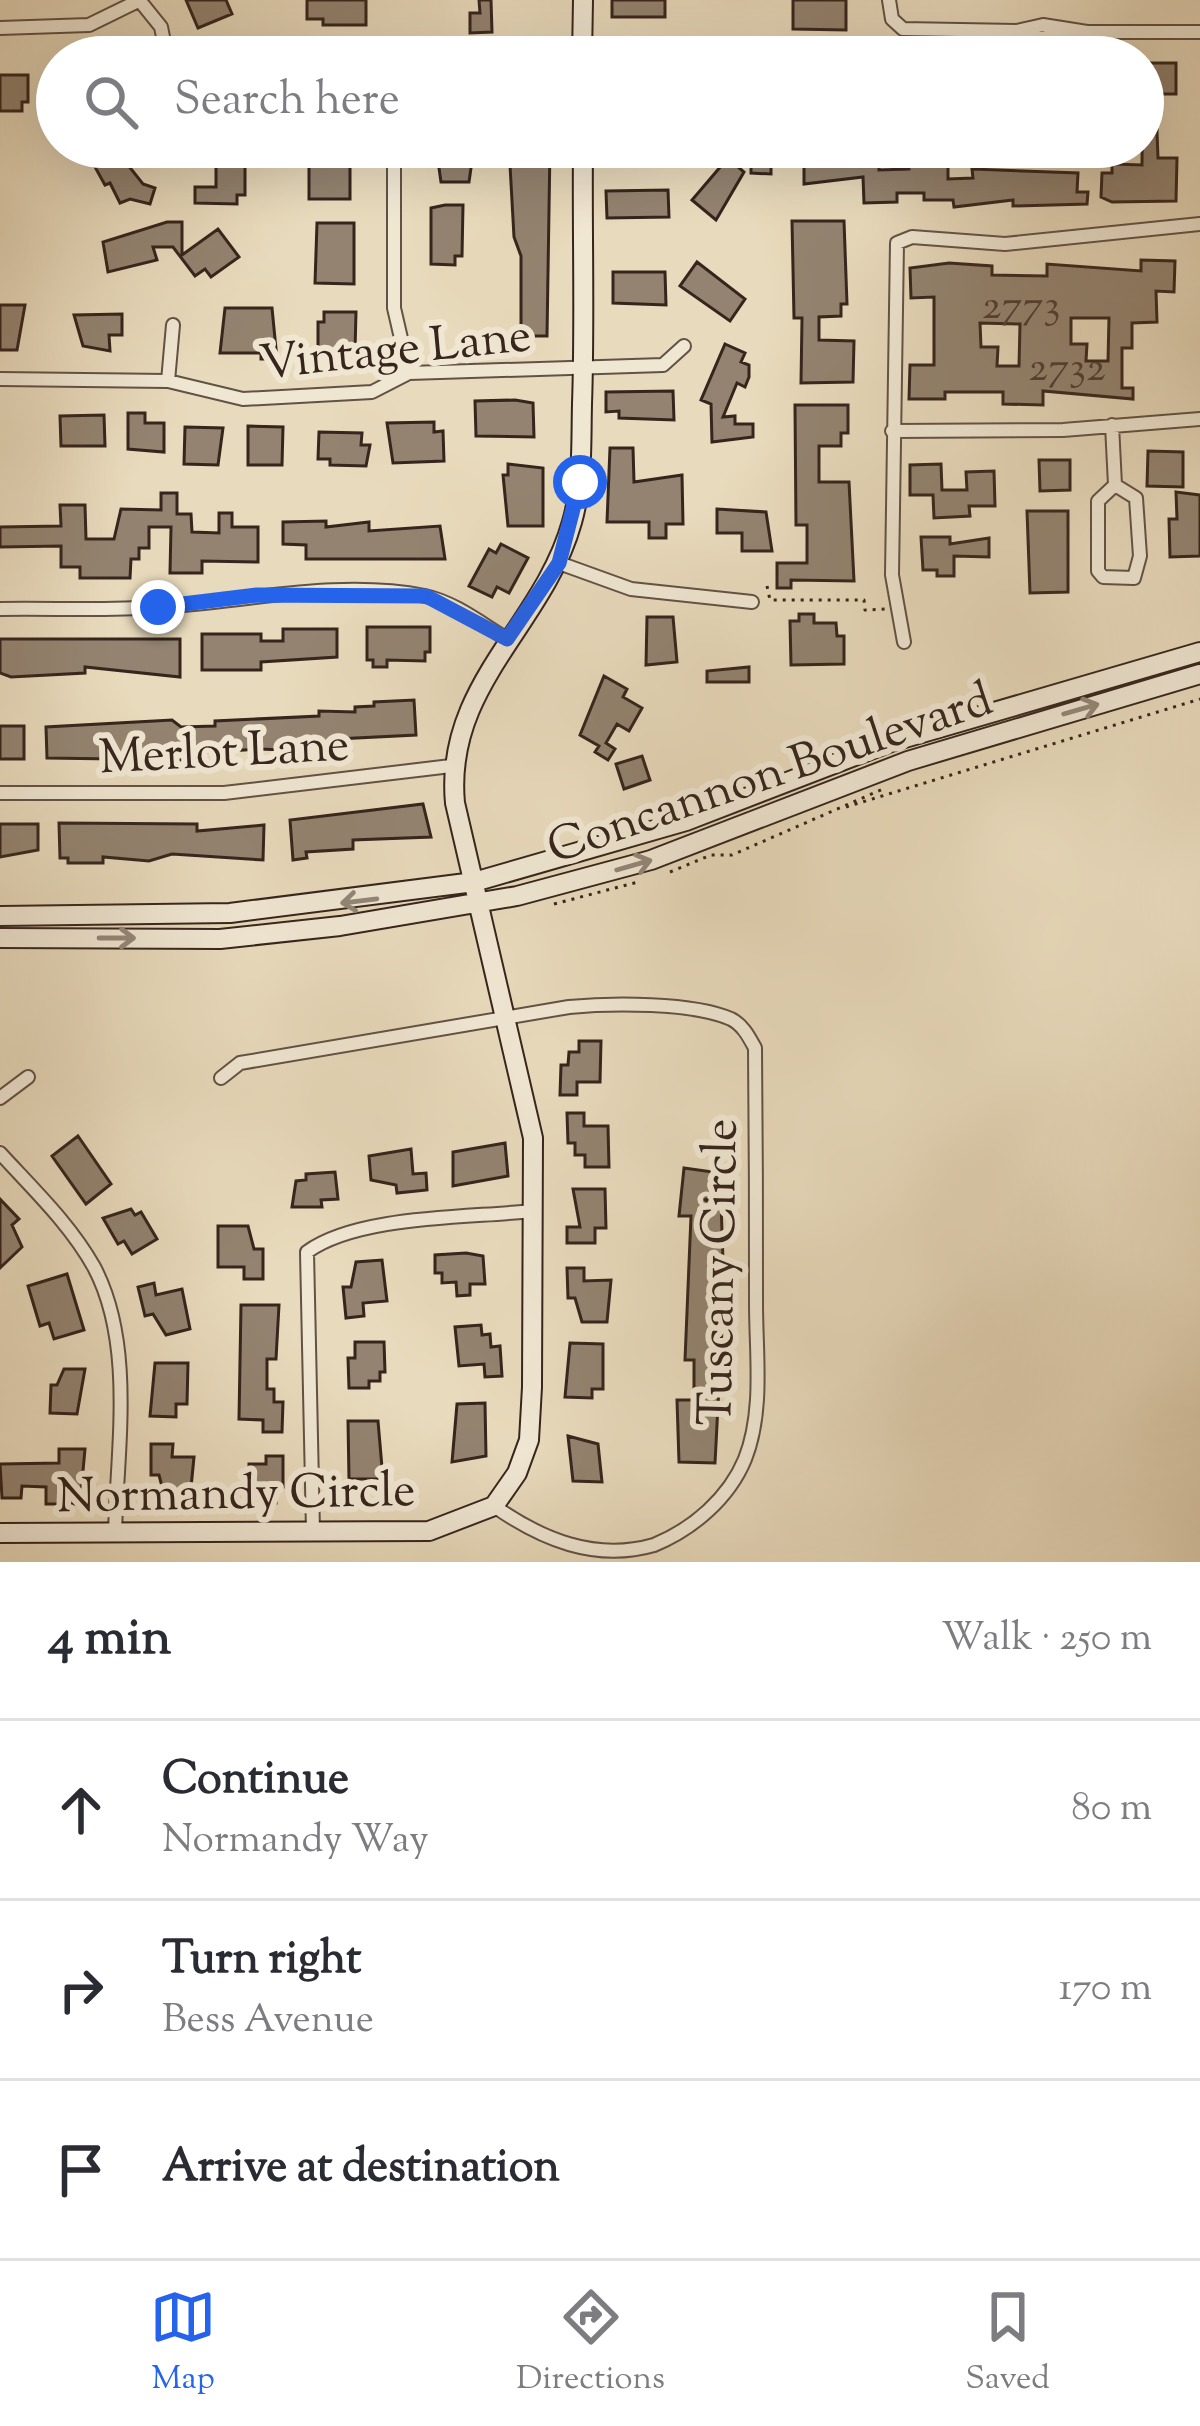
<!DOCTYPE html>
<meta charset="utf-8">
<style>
body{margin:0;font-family:"Sorts Mill Goudy",serif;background:#f7f7f7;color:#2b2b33}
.stop{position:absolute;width:36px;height:36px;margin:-27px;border:9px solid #2563eb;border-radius:50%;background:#fff}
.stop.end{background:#2563eb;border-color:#fff;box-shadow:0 3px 12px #0008}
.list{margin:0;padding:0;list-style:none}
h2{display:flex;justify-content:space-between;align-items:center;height:156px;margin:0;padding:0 48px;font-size:51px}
h2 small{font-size:39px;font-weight:400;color:#7c7c81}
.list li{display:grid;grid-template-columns:78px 1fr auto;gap:36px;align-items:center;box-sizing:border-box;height:180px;padding:0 48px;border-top:3px solid #e1e1e2}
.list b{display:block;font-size:45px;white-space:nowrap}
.list p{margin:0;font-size:39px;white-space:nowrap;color:#7c7c81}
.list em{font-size:39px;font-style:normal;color:#7c7c81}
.icon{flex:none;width:66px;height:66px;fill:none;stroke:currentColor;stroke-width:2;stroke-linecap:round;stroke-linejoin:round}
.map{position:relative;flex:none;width:1200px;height:1562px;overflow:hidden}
.search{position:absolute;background:#fff;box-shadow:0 12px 48px #0002;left:36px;right:36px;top:36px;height:132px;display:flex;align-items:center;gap:30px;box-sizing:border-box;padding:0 42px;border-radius:66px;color:#7c7c81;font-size:45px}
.sheet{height:696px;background:#fff}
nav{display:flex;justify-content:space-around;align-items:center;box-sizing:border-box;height:168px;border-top:3px solid #e1e1e2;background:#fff;font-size:33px;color:#7c7c81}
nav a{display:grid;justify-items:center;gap:6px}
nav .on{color:#2563eb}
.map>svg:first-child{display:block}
.building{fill:#938370;stroke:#36251d;stroke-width:3;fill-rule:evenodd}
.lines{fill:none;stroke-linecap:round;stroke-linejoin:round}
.street-casing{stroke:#625245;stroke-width:16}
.secondary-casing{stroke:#36251d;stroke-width:22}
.path{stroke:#36251d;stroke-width:3;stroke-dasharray:3 6;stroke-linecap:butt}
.street{stroke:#f0e7d3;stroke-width:12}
.secondary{stroke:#f0e7d3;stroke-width:18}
.oneway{stroke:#938678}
.route{stroke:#2563eb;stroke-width:15}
.labels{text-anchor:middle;stroke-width:12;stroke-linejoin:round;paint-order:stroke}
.number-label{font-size:42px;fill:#4d3c32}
.street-label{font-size:48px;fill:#36251d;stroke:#f0e7d3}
</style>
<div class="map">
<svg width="1200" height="1562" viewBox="0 0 1200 1562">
<rect width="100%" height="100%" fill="#e8dabc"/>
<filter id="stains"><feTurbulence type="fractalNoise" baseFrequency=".00167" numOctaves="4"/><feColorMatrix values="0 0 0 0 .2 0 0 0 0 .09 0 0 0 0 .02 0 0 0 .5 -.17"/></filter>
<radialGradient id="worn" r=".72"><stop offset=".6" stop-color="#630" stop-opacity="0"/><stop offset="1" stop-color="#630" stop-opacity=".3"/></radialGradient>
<!-- building -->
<path class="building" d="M 186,0 L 226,0 L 232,14 L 198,28 Z
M 307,0 L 366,0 L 366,25 L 323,25 L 323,19 L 307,19 Z
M 479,0 L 491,0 L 492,32 L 470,33 L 470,13 L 480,13 Z
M 612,0 L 665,0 L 665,17 L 612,17 Z
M 793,0 L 846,0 L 846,30 L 793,29 Z
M 256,38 L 258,57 L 204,57 L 203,44 Z
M 513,41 L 551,42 L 551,57 L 513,57 Z
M 1143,63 L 1176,63 L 1176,94 L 1158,94 L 1157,132 L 1158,158 L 1177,158 L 1176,201 L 1112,202 L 1101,197 L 1102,173 L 1112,173 L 1112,164 L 1142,165 Z
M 0,75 L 28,75 L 28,102 L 22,102 L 22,111 L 0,111 Z
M 320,147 L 350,147 L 350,199 L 309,199 L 309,159 L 320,159 Z
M 436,147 L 474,147 L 469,182 L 441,182 Z
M 509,147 L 550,147 L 547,336 L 521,336 L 521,256 L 514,237 Z
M 751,147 L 771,147 L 771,174 L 751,173 Z
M 804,147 L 880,147 L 879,170 L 909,169 L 909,152 L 948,147 L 948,179 L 973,178 L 972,169 L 1078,173 L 1077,192 L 1088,192 L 1087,204 L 1013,206 L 1013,200 L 954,207 L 953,200 L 924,200 L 924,193 L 897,193 L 897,202 L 864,203 L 863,177 L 804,184 Z
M 120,155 L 143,184 L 155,188 L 150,204 L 130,199 L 120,203 L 110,183 L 105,185 L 95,167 Z
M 216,156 L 245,156 L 245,195 L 237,195 L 237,204 L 195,203 L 195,187 L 216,187 Z
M 728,158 L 744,172 L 716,220 L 692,200 Z
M 668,190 L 669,217 L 607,218 L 606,191 Z
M 445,205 L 463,205 L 462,256 L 455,256 L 455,265 L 431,264 L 431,208 Z
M 792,221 L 844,221 L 847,304 L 841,304 L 841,316 L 819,317 L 819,340 L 854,341 L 853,382 L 801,383 L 802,318 L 794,318 Z
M 167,222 L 182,222 L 182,255 L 218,229 L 239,257 L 211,277 L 205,269 L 195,276 L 173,247 L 153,247 L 157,260 L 108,272 L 103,242 Z
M 317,223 L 354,223 L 354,284 L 315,283 Z
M 1141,260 L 1175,261 L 1174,292 L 1156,291 L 1157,322 L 1132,323 L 1132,348 L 1122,348 L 1122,388 L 1133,388 L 1133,399 L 1043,391 L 1043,405 L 1003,404 L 1003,392 L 945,392 L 945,399 L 909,399 L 910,365 L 934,365 L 934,297 L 911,298 L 910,268 L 949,263 L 992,266 L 992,275 L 1047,276 L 1047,264 L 1141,271 ZM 1071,318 L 1109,318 L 1108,361 L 1086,361 L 1087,344 L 1071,344 ZM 980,323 L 1020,324 L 1019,366 L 997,366 L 998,347 L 981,347 Z
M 697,262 L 745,299 L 730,321 L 680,286 Z
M 613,272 L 665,272 L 666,305 L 613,303 Z
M 0,305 L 25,305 L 17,350 L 0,350 Z
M 225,308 L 272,308 L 277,359 L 261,359 L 261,353 L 220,353 Z
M 324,312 L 356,312 L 355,351 L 348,350 L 347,363 L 318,363 L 318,322 L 324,322 Z
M 122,314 L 122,335 L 109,335 L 110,351 L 83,346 L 74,315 Z
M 725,344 L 745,353 L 741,362 L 749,365 L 749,377 L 745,387 L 737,383 L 723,417 L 735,416 L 735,424 L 753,424 L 753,437 L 712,442 L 711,404 L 701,400 Z
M 673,391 L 674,420 L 619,418 L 619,411 L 606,412 L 606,392 Z
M 515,400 L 533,403 L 534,437 L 476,436 L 475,401 Z
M 795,405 L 848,405 L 848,433 L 841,433 L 841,446 L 819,446 L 819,482 L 849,482 L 854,581 L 791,580 L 791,588 L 777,588 L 777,563 L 807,563 L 807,525 L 796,525 Z
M 128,413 L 145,413 L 145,423 L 164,423 L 164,452 L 128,449 Z
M 104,415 L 105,446 L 61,446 L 60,416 Z
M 434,422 L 434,432 L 443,431 L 444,461 L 393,463 L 387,423 Z
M 248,426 L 283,427 L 282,465 L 248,465 Z
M 185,427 L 223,428 L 218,465 L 184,464 Z
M 319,432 L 362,433 L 361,445 L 370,445 L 366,466 L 330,465 L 330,459 L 318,459 Z
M 610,448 L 633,448 L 634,482 L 682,475 L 683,524 L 666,524 L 666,538 L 649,538 L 649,522 L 607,522 Z
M 1148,451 L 1183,452 L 1183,487 L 1147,486 Z
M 1039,460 L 1070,460 L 1070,490 L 1040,491 Z
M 508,464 L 543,468 L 543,526 L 508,526 L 503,475 L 508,475 Z
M 941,464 L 942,490 L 967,490 L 966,472 L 994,471 L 995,506 L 969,506 L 970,516 L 934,518 L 933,495 L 910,495 L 910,465 Z
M 1176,492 L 1200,495 L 1200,556 L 1170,557 L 1169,519 L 1177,519 Z
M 161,493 L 177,493 L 177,514 L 191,514 L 192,532 L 219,533 L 219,513 L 232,513 L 232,527 L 258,527 L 258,562 L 202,561 L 202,573 L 170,573 L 171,527 L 149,527 L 149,548 L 139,548 L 139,559 L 131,559 L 130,578 L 80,578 L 80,567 L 61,567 L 61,546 L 0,547 L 0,527 L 61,526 L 60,505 L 85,505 L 86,539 L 114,539 L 121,509 L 161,510 Z
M 717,509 L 766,512 L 772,551 L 742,551 L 742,533 L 717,533 Z
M 1027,511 L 1068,511 L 1068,592 L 1030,593 Z
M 326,521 L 326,527 L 369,522 L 369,531 L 440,526 L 445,559 L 306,559 L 306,545 L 283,544 L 283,522 Z
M 921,537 L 950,537 L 950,544 L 989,538 L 989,557 L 954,556 L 954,576 L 937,576 L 937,570 L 923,570 Z
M 501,544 L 528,558 L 509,593 L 497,587 L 492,597 L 469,586 L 489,549 L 496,553 Z
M 799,614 L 814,614 L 814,623 L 836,623 L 837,636 L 844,636 L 844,664 L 791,665 L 790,621 L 799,621 Z
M 647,617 L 673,617 L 677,662 L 646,665 Z
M 367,627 L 430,627 L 430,652 L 425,652 L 425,661 L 387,660 L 387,667 L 373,667 L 373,660 L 367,660 Z
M 283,629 L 337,629 L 337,657 L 261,662 L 261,670 L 202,670 L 202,634 L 261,634 L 261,641 L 283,641 Z
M 0,639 L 180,639 L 180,677 L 85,667 L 85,673 L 11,677 L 0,673 Z
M 749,667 L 749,682 L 707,682 L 707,671 Z
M 604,676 L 627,689 L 623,697 L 642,708 L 629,731 L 617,724 L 606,743 L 615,749 L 608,760 L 595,752 L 599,746 L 580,735 Z
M 414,700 L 416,735 L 337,739 L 337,752 L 259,749 L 182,754 L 182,760 L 47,758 L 46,727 L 172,720 L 181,727 L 215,726 L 215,721 L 319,716 L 319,711 L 355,712 L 355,707 L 374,706 L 374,702 Z
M 0,726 L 24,726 L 24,759 L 0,759 Z
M 642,756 L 650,780 L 624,789 L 616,764 Z
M 423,804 L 431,837 L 353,840 L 353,849 L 306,852 L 307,858 L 293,860 L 290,820 Z
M 59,823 L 197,824 L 197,831 L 264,825 L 263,860 L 172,854 L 149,861 L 103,857 L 103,863 L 68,863 L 68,858 L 60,858 Z
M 0,824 L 38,824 L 38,850 L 0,857 Z
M 579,1041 L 601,1041 L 600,1082 L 577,1082 L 577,1095 L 560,1095 L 561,1065 L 568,1065 L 569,1052 L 579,1052 Z
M 567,1113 L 584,1113 L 584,1126 L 608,1126 L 609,1167 L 585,1167 L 585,1155 L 575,1155 L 575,1143 L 568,1143 Z
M 78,1136 L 111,1184 L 86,1204 L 52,1156 Z
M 505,1143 L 508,1176 L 453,1186 L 453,1152 Z
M 411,1149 L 413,1174 L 426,1173 L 427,1190 L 397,1193 L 396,1185 L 371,1180 L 369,1156 Z
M 684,1168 L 720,1173 L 724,1290 L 715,1463 L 679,1462 L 677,1400 L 694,1400 L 694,1360 L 685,1360 L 691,1216 L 679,1216 Z
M 335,1172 L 338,1199 L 321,1200 L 322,1207 L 292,1207 L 296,1181 L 306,1180 L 306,1174 Z
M 573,1189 L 605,1189 L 606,1228 L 595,1228 L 595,1243 L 567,1243 L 567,1227 L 580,1227 Z
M 0,1199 L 19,1219 L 12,1225 L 22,1247 L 0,1268 Z
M 131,1209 L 135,1215 L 141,1212 L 157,1239 L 132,1254 L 124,1241 L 118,1244 L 103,1218 Z
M 218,1226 L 248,1226 L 254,1249 L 263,1249 L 263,1279 L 244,1279 L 244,1267 L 218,1267 Z
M 466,1253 L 483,1256 L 485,1284 L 470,1284 L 470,1295 L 457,1296 L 456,1282 L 442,1283 L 442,1273 L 435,1273 L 435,1255 Z
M 382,1260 L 387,1301 L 363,1303 L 364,1316 L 346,1318 L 343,1287 L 351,1287 L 356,1262 Z
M 567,1268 L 584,1268 L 584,1281 L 611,1280 L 607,1322 L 582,1322 L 575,1298 L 568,1298 Z
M 67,1274 L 84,1330 L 54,1339 L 49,1323 L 40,1326 L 28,1286 Z
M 154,1283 L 156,1295 L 182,1289 L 190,1329 L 166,1335 L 153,1314 L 145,1316 L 138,1287 Z
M 241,1305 L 279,1305 L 276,1359 L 267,1359 L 267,1389 L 274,1389 L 274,1402 L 283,1402 L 282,1432 L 263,1432 L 263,1420 L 239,1419 Z
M 481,1325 L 482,1335 L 490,1334 L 491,1347 L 500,1346 L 502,1376 L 485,1377 L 484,1364 L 459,1366 L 455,1327 Z
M 355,1342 L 384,1342 L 385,1372 L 380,1372 L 380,1381 L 369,1381 L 369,1388 L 349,1388 L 348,1358 L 355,1358 Z
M 570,1343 L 603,1344 L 603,1389 L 592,1389 L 592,1398 L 565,1397 Z
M 155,1363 L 188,1363 L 187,1404 L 176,1404 L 176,1417 L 150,1416 Z
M 64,1369 L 85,1369 L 77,1414 L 50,1413 L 51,1385 L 57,1385 Z
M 485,1403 L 486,1456 L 452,1462 L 457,1404 Z
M 348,1421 L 378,1421 L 383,1479 L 349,1479 Z
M 568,1436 L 598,1444 L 602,1482 L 573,1481 Z
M 151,1444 L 173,1444 L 172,1457 L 194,1457 L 190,1498 L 165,1498 L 159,1475 L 151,1475 Z
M 59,1449 L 85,1449 L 80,1504 L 46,1504 L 46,1487 L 22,1486 L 21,1498 L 2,1498 L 0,1464 L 59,1463 Z
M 266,1456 L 283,1456 L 283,1487 L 276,1487 L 276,1503 L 249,1503 L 249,1464 L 266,1464 Z"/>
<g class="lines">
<!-- street casing -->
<g class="street-casing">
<path id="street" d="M 889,0 L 892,19 L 903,29 L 1017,31 L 1043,25 L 1087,32 L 1200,32
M 140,1 L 161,27 L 167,57
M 0,28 L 89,25 L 140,0
M 1024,33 L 1042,38 L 1081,33
M 676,147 L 683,151
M 394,151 L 394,308 L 409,373
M 0,379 L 168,381 L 243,399 L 372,392 L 409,373 L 663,365 L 684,346
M 168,381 L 173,325
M 1112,425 L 1115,485
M 892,431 L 1063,430 L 1200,419
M 1115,485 L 1136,498 L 1140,556 L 1134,578 L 1103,577 L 1098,571 L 1098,501 Z
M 559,563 L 631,589 L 752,602
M 0,609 C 52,608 105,611 157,607 C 245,602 337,579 425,596 C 454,602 482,624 507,639
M 904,642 L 892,575 L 897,243 L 912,237 L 1005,244 L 1200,224
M 0,793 L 224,793 L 451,766
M 221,1078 L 240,1063 L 569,1007 C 610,1003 693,1002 731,1019 C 743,1025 749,1037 755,1048 C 756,1133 756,1219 756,1304 C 756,1354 764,1411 745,1459 C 729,1498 693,1529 654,1545 C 595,1562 541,1539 494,1506
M 0,1098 L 28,1077
M 0,1153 C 33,1189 70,1224 94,1267 C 135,1344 117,1449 115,1533
M 313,1531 L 307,1252 C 358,1215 469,1218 532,1211"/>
</g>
<!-- secondary casing -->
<g class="secondary-casing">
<path id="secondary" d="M 582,57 L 583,0
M 0,916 L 230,913 L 474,882 L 686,821 L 891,742 L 1200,652
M 0,938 L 220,939 L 340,926 L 517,896 L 651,860 L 908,761 L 1200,674
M 0,1533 L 429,1531 L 494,1506 L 517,1473 L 529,1440 L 532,1387 L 533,1138 L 455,803 C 444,685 543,626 572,522 C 583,484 581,443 582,404 C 585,318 582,233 583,147"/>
</g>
<!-- path -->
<path class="path" d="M 767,586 L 770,600 L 864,600 L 865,610 L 887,609
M 846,807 L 1200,699
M 670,872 L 711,855 L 732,855 L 883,789
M 554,904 L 638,882"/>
<!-- street -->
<use href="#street" class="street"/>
<!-- secondary -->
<use href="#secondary" class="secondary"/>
</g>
<!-- one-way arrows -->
<defs><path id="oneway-shaft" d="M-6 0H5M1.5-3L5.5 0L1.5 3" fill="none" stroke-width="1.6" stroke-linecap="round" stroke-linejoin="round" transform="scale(3)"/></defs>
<g class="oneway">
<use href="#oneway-shaft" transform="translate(1081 709) rotate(-16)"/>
<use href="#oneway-shaft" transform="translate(634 865) rotate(-16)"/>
<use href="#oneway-shaft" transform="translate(359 901) rotate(173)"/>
<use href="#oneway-shaft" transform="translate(117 938)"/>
</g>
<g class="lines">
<!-- route -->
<path class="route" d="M 158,607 L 257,595 L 426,596 L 507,639 L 559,563 L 580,482"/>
</g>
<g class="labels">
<!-- number labels -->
<g class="number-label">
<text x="1021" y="318">2773</text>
<text x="1067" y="380">2732</text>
</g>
<!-- street labels -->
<g class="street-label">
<text transform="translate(395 347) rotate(-6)" y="17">Vintage Lane</text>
<text transform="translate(224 749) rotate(-3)" y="17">Merlot Lane</text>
<text transform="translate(769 771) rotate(-19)" y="17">Concannon Boulevard</text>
<text transform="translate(716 1272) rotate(-89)" y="17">Tuscany Circle</text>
<text transform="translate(236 1491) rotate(-1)" y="17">Normandy Circle</text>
</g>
</g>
<rect width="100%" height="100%" filter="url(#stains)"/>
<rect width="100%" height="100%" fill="url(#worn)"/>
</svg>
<div class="stop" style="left:580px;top:482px"></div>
<div class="stop end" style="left:158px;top:607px"></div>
<div class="search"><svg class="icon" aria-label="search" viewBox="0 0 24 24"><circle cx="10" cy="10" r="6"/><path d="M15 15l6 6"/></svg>Search here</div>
</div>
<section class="sheet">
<h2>4 min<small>Walk · 250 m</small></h2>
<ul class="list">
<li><svg class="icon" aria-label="ahead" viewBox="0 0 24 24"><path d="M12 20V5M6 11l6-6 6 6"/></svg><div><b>Continue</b><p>Normandy Way</p></div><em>80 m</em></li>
<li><svg class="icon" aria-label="right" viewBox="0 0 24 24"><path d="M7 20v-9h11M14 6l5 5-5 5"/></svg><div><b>Turn right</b><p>Bess Avenue</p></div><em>170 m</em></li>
<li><svg class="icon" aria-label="arrive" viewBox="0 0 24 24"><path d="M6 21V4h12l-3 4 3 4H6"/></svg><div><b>Arrive at destination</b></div></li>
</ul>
</section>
<nav>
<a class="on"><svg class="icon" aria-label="map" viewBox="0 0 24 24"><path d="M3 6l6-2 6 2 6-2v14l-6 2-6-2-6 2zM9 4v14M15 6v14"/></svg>Map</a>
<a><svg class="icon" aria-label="directions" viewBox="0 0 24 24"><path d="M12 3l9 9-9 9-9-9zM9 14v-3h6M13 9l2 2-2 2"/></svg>Directions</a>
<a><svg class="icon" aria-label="saved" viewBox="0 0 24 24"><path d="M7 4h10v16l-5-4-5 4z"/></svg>Saved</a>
</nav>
